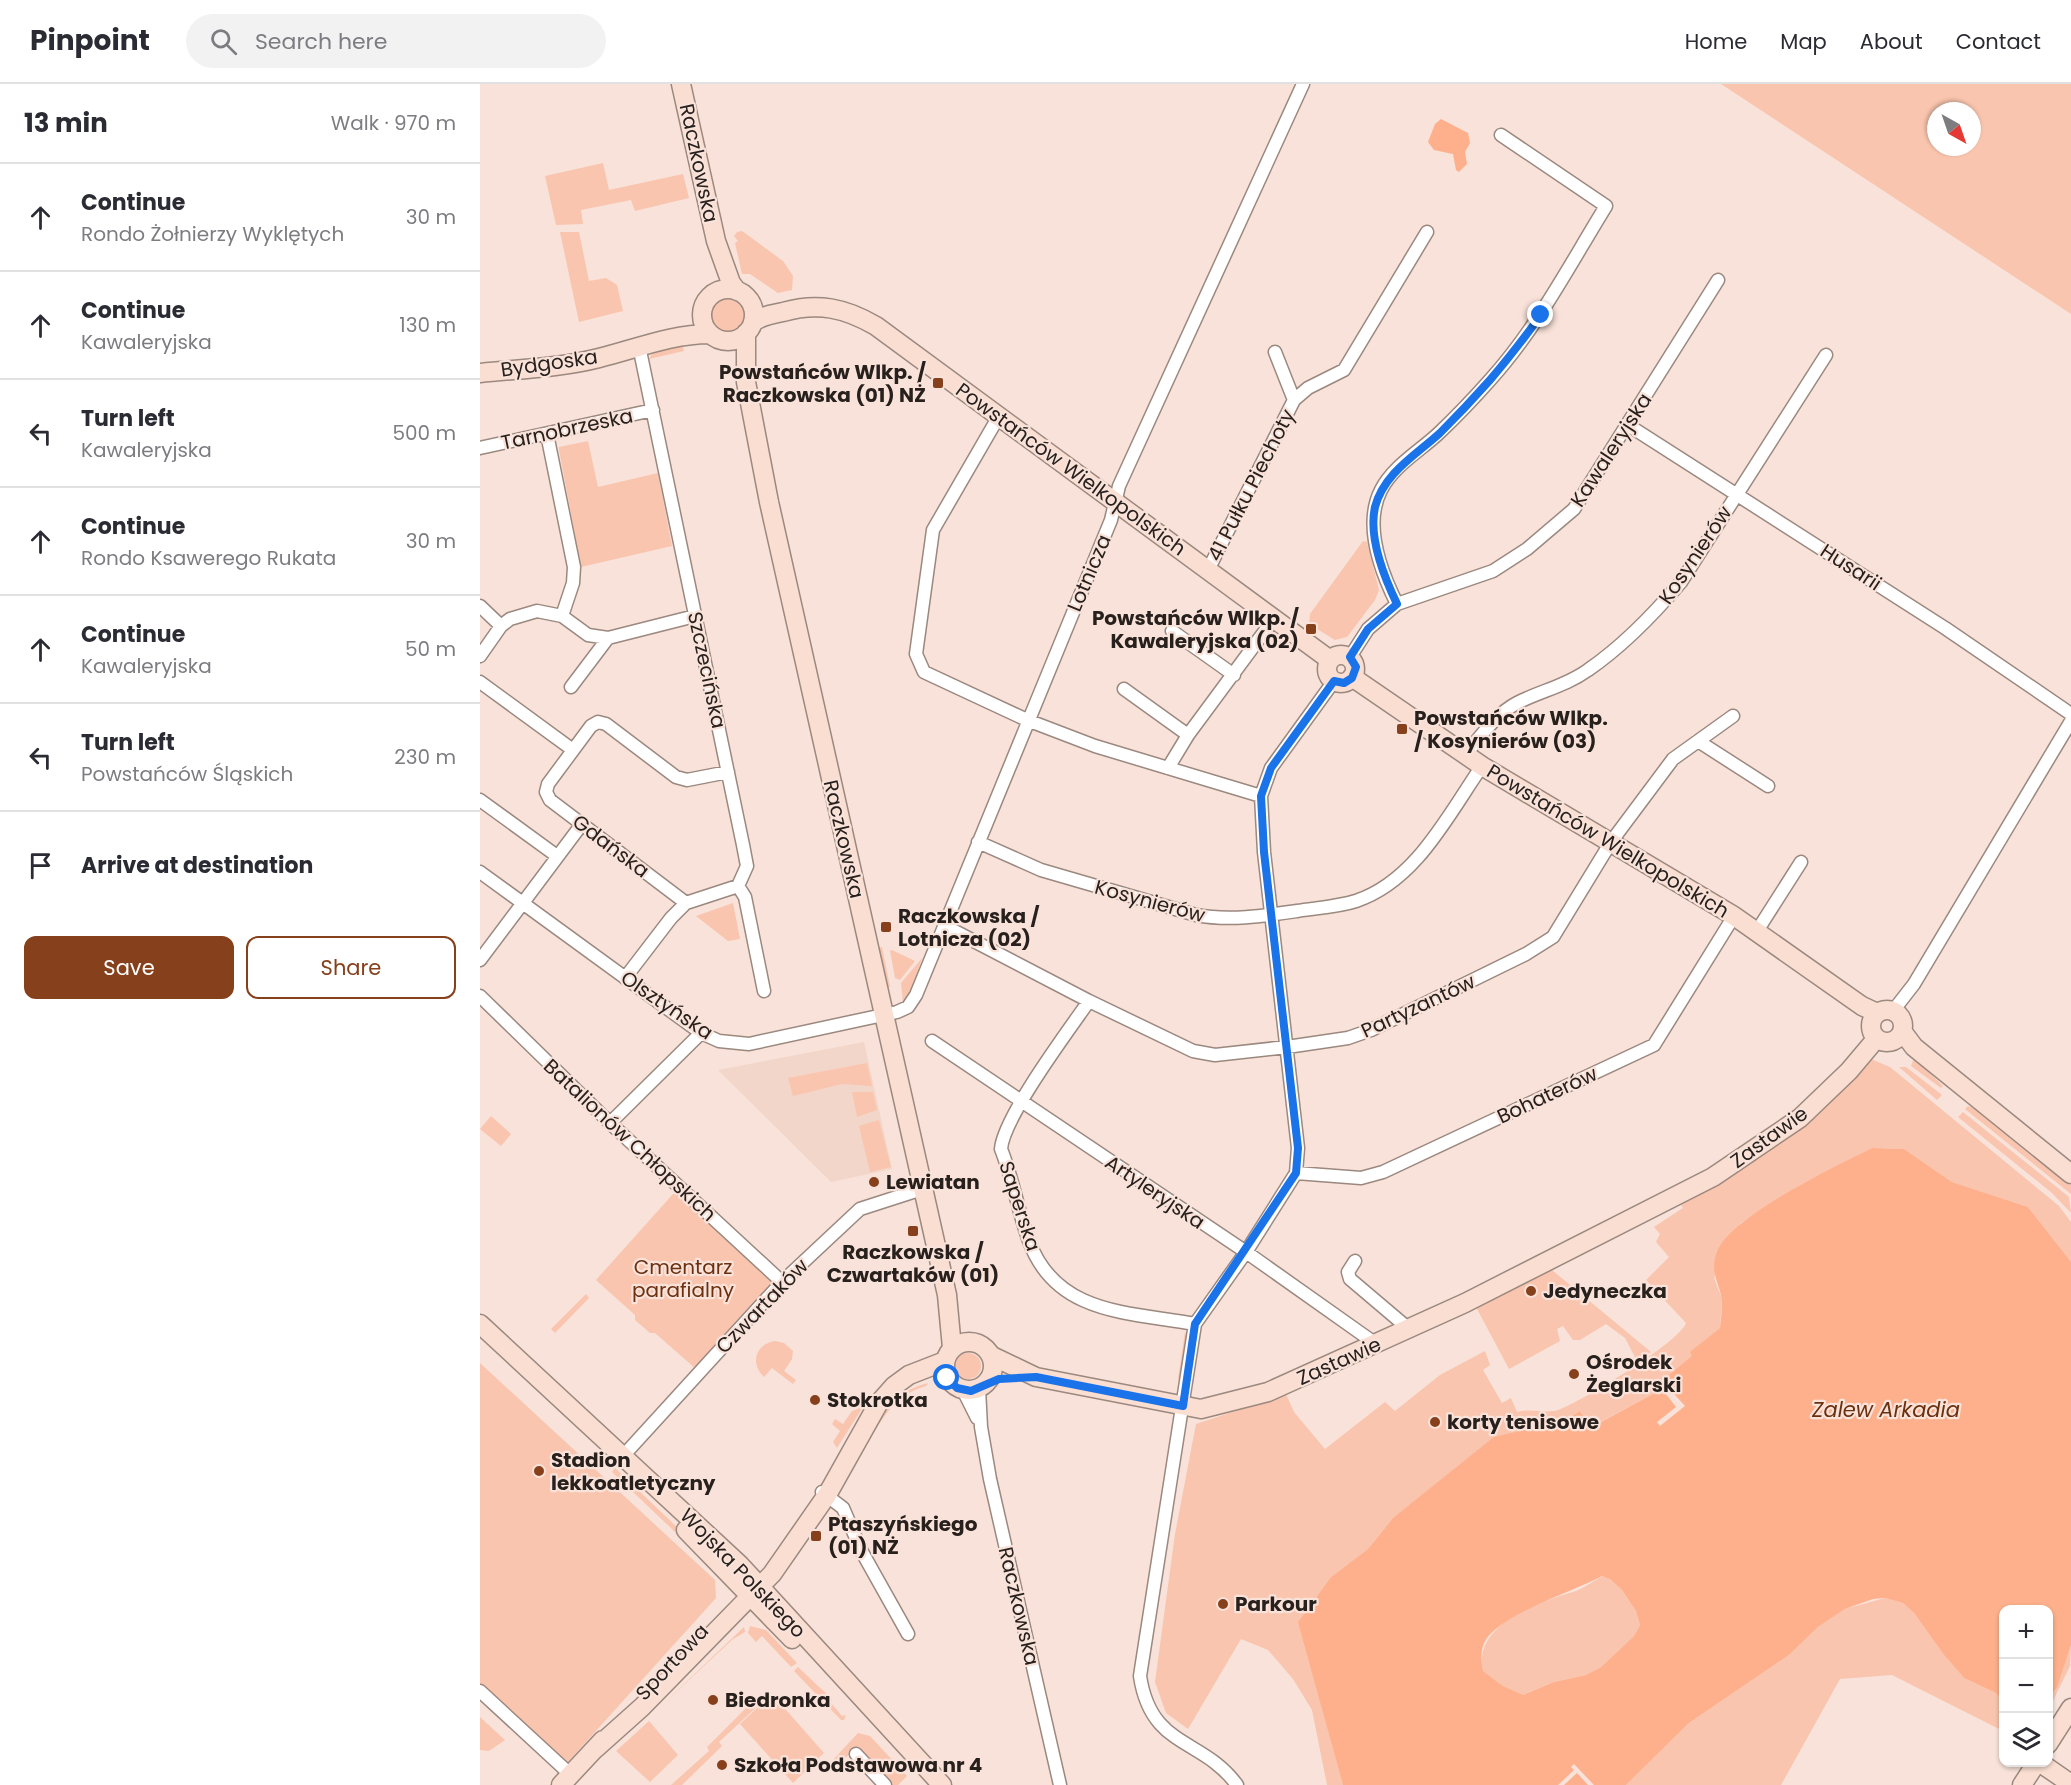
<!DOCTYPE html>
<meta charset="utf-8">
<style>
body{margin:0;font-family:Poppins,sans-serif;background:#f2f2f3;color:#2b2b33}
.controls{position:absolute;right:18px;bottom:18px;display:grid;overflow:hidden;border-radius:12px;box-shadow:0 2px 4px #0004}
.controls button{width:54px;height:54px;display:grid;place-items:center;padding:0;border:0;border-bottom:2px solid #e1e1e2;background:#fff;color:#2b2b33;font:30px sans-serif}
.compass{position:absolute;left:1447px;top:18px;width:54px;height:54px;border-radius:50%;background:#fff;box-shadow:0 2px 4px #0004;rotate:140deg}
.stop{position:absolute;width:18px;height:18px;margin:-14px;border:4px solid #1a73e8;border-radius:50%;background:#fff}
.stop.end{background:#1a73e8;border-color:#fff;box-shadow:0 2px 6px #0008}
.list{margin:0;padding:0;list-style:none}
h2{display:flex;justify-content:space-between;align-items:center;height:78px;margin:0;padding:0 24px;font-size:26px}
h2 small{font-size:20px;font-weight:400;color:#7c7c81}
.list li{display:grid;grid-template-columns:39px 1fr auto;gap:18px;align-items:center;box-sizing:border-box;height:108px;padding:0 24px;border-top:2px solid #e1e1e2}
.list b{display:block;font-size:22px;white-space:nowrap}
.list p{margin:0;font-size:20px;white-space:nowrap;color:#7c7c81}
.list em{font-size:20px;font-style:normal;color:#7c7c81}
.actions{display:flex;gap:12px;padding:18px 24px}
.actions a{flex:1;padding:14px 0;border:2px solid #86401b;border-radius:12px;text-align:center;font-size:21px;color:#86401b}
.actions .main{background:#86401b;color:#fff}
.icon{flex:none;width:33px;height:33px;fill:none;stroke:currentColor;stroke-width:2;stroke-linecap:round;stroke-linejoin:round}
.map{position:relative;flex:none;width:1591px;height:1701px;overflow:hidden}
header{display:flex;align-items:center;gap:36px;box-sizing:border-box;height:84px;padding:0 30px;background:#fff;border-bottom:2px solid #e1e1e2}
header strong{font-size:28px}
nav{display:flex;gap:33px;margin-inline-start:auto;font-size:21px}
.search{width:420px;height:54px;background:#f2f2f3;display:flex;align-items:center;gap:15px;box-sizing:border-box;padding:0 21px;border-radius:33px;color:#7c7c81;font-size:22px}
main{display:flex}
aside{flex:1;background:#fff}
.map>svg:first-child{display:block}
.built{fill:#f2d6c9}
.green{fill:#f9c5ae;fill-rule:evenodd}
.water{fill:#fdb08b;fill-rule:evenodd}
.pier{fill:#f8e2d9}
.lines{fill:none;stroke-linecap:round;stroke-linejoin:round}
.street-casing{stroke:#9b887f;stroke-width:15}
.secondary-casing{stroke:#9b887f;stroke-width:21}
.street{stroke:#fff;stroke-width:12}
.secondary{stroke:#f9ded1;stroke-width:18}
.route{stroke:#1a73e8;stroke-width:8}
.poi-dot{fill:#86401b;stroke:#f8e2d9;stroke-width:2}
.labels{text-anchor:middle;stroke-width:4.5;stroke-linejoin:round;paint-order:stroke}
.street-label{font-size:20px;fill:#27201c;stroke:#f8e2d9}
.poi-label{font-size:20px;font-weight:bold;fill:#27201c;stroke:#f8e2d9;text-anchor:start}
.park-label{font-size:20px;fill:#6c300f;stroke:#f8e2d9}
.water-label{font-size:21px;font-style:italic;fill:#6b300e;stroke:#f8e2d9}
</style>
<header>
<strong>Pinpoint</strong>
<div class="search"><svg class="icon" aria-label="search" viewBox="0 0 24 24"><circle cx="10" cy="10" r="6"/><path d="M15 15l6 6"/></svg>Search here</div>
<nav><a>Home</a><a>Map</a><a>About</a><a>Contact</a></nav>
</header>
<main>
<aside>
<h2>13 min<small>Walk · 970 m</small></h2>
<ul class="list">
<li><svg class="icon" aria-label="ahead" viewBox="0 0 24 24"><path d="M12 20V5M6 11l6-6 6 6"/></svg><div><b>Continue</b><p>Rondo Żołnierzy Wyklętych</p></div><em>30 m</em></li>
<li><svg class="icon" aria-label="ahead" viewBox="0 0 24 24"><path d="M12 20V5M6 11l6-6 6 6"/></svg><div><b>Continue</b><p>Kawaleryjska</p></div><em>130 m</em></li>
<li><svg class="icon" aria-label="left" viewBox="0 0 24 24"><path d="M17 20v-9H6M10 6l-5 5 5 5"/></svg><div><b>Turn left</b><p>Kawaleryjska</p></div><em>500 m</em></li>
<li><svg class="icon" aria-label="ahead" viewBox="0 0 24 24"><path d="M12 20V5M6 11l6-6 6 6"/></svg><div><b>Continue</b><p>Rondo Ksawerego Rukata</p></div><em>30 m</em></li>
<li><svg class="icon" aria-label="ahead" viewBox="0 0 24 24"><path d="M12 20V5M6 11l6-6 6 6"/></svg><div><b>Continue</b><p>Kawaleryjska</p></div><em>50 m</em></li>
<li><svg class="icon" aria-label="left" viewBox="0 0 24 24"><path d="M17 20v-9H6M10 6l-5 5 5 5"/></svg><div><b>Turn left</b><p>Powstańców Śląskich</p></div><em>230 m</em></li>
<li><svg class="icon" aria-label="arrive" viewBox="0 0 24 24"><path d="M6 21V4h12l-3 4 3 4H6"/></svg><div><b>Arrive at destination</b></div></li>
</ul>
<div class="actions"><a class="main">Save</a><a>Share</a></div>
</aside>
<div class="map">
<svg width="1591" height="1701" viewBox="0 0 1591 1701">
<rect width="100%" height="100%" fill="#f8e2d9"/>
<!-- built -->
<path class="built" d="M 384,958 L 412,1085 L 351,1098 L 238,986 Z"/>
<!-- green -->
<path class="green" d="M 1241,0 L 1591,0 L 1591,230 ZM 1456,27 L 1492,27 L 1492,63 L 1456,63 Z
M 123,79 L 129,106 L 203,90 L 209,114 L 155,127 L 151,116 L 101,126 L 103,140 L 76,141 L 65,92 Z
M 262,147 L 303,177 L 313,192 L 312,206 L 298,209 L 270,190 L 262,190 L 255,159 L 258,157 L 254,152 L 257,148 Z
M 80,148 L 99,148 L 109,197 L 126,194 L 137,201 L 143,227 L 99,238 Z
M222 230a25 25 0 1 1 50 0a25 25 0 1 1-50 0Z
M 202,258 L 204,267 L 169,275 L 174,266 Z
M 108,357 L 118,403 L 178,389 L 192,462 L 101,483 L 79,366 L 79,363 Z
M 883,457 L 887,458 L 899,506 L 895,516 L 867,553 L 855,556 L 829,540 L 830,530 Z
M 253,819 L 260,855 L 248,857 L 216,832 Z
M 402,863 L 410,903 L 402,904 L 398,864 Z
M 412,866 L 435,877 L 420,896 L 415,894 L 410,867 Z
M 442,874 L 430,911 L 423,919 L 421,899 Z
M 1434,974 L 1463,1002 L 1461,1004 L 1431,982 Z
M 1391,975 L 1410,983 L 1579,1122 L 1591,1138 L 1591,1178 L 1548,1123 L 1472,1098 L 1424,1065 L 1392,1064 L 1324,1099 L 1261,1139 L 1234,1194 L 1242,1215 L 1240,1244 L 1211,1268 L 1213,1272 L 1185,1294 L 1189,1299 L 1182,1305 L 1109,1344 L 1100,1327 L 1072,1344 L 1052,1344 L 958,1401 L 913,1434 L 888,1465 L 851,1493 L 819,1537 L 863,1701 L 847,1701 L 832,1626 L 813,1595 L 788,1566 L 761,1555 L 708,1645 L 686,1629 L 675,1598 L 695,1450 L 716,1340 L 806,1310 L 814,1328 L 845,1365 L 905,1318 L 915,1327 L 960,1291 L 1005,1267 L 1010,1281 L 1003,1286 L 1022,1319 L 1031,1314 L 1037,1328 C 1050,1324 1065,1330 1078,1326 C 1099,1319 1200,1258 1206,1239 L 1166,1196 L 1189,1173 L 1176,1158 L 1180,1150 L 1174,1143 L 1203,1124 L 1201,1121 C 1271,1080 1338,1037 1391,975 Z
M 387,979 L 392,1002 L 362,1000 L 313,1012 L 308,994 Z
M 1419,983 L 1426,983 L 1462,1011 L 1457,1016 Z
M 372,1008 L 393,1008 L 397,1026 L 377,1033 Z
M 1488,1022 L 1500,1027 L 1586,1096 L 1591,1102 L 1591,1110 L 1485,1025 Z
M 1483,1028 L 1589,1113 L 1591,1129 L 1572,1109 L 1478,1033 Z
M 11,1032 L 31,1050 L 21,1062 L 0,1045 Z
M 399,1036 L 411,1083 L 390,1088 L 379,1042 Z
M 200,1109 L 292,1195 L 292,1202 L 216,1285 L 175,1249 L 170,1249 L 155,1236 L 155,1231 L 116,1196 L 193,1110 Z
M 1072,1186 L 1171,1268 L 1160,1276 L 1156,1275 L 1145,1254 L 1126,1240 L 1100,1256 L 1093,1256 L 1083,1242 L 1077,1245 L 1080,1257 L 1029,1285 L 996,1223 Z
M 106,1210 L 109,1214 L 75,1249 L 71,1245 Z
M 705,1248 L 707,1254 L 701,1297 L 698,1295 Z
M 295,1257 L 304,1259 L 313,1267 L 312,1275 L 304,1287 L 316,1296 L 313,1300 L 292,1284 L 284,1293 C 270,1280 275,1260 295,1257 Z
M475 1282a13 13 0 1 1 26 0a13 13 0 1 1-26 0Z
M 0,1279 L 235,1496 L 236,1514 L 86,1680 L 0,1601 Z
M 448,1299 L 446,1302 C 413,1311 401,1337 384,1365 L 381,1362 C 398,1332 413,1308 448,1299 Z
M 383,1323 L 357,1364 L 353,1358 L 360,1347 L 352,1340 L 355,1335 L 363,1340 L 372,1327 Z
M 135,1384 L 242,1486 L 236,1487 L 132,1388 Z
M 1123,1492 L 1130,1495 L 1142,1506 L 1156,1527 L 1160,1541 L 1154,1552 L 1121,1583 L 1106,1591 L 1074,1598 L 1042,1611 L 1023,1602 L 1003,1587 C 992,1541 1058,1518 1093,1508 C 1103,1505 1113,1497 1123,1492 Z
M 1405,1514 L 1423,1519 L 1434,1529 L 1464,1571 L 1484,1594 L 1516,1609 L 1519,1613 L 1523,1611 L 1523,1647 L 1412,1591 L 1360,1595 L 1301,1701 L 1146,1701 L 1209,1639 L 1309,1571 L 1338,1543 L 1365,1525 Z
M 270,1542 L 286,1546 L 317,1579 L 311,1583 L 282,1552 L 276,1558 L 268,1549 Z
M 264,1543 L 265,1548 L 253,1555 L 180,1623 Z
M 1591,1561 L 1590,1582 L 1569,1625 L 1569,1612 L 1577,1604 Z
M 318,1583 L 352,1615 L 351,1619 L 362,1632 L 366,1631 L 364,1636 L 361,1636 L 314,1587 Z
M 292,1610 L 344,1669 L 313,1699 L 260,1640 Z
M 276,1614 L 281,1619 L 239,1658 L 242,1662 L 202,1701 L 191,1701 L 229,1667 L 227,1663 Z
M 0,1633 L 25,1656 L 9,1667 L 0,1666 Z
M 169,1637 L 198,1671 L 170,1698 L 136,1667 Z
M 378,1649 L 390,1652 L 427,1692 L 418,1701 L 411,1701 L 378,1663 L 356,1682 L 353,1681 L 353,1676 Z"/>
<!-- water -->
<path class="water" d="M 961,35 L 988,49 L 990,59 L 985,68 L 987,80 L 979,88 L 976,86 L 973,70 L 954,66 L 948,58 L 955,40 Z
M 1392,1064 L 1424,1065 L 1472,1098 L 1548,1123 L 1591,1178 L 1591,1561 L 1577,1604 L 1569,1612 L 1568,1526 L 1524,1526 L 1523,1611 L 1519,1613 L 1516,1609 L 1484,1594 L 1464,1571 L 1434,1529 L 1423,1519 L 1405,1514 L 1393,1515 L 1365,1525 L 1338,1543 L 1309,1571 L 1209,1639 L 1146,1701 L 863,1701 L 818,1538 L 851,1493 L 888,1465 L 913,1434 L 1014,1353 L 1052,1344 L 1072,1344 L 1100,1327 L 1110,1344 L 1182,1305 L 1188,1299 L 1185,1294 L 1212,1272 L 1210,1268 L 1240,1244 C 1241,1235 1242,1226 1242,1217 C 1240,1199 1229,1189 1237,1168 C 1249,1133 1358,1081 1392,1064 ZM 1122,1492 L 1130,1495 L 1142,1506 L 1156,1527 L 1160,1541 L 1154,1552 L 1121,1583 L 1106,1591 L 1074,1598 L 1043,1611 L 1023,1602 L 1003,1587 C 1001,1577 1000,1569 1004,1559 C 1017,1531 1095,1507 1122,1492 Z"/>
<!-- pier -->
<path class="pier" d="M 1186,1301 L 1205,1322 L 1180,1342 L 1177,1338 L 1196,1323 L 1182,1305 Z
M 1094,1680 L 1114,1701 L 1108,1701 L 1097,1689 L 1084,1701 L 1078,1701 L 1094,1686 L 1091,1683 Z"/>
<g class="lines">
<!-- street casing -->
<g class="street-casing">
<path id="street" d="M 159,262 L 263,761 L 267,782 L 258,802 L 265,813 L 284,907
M 795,268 L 814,316
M 519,332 L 453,446 L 436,570 L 444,588 L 547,636 L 615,662 L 781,712
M 1148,341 L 1465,544 L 1591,630
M 67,350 L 94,483 L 93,499 L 82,532
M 0,364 L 173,326
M 728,486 L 814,316 L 828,304 L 864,286 L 947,148
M 917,520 C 901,488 883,441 901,406 C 913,382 940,367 959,349 C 977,332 994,314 1010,296 C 1057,244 1089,182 1126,122 L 1021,51
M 0,522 L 21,542
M 692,547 L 754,591
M 0,572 L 21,542 L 30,535 L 57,527 L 82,532 L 108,551 L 128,554 L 215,532
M 870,573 L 888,545 L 917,520 L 1013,487 L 1047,465 L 1094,425 L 1238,196
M 0,598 L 93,666
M 91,603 L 128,554
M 644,605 L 708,651
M 1218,657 L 1288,702
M 985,671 C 1000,653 1016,630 1037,619 C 1060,607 1086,602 1108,586 C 1143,562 1173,531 1201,498 L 1346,271
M 688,684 L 708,651 L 793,536
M 0,716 L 77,772
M 498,758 L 561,786 L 716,831 C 750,837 783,832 817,827 C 836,824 857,823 876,817 C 936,797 968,731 1002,682
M 0,788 L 221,949 L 239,957 L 269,960 L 417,928 L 428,923 L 436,911 L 631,436 L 639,402 L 823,0
M 206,819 L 70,716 L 66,708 L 68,700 L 111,642 L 118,638 L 126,640 L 196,693 L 207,696 L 248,688
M 465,842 L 609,917 L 713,967 L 735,971 L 807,963 L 868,954 L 891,946 L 1046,870 L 1073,853 L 1131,758 L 1193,675 L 1253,632
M 1277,847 L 1321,778
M 0,876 L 102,740
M 145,894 L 191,834 L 206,819 L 258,802
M 0,912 L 130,1039 L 302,1198
M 609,917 C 588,947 523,1034 521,1065 C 533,1095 538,1127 549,1157 C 576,1231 649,1228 715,1240
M 1413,927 L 1434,900 L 1591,637
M 452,957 L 766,1168 L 896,1260
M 130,1039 L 221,949
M 816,1089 L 881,1094 L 903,1088 L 1174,961 L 1254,832
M 875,1177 L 868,1188 L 870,1195 L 929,1245
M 499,1305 L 501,1343 L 510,1395 L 580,1701
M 483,1306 L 497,1334
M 144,1371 L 302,1198 L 380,1125 L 442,1105
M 342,1408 L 363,1424 L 382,1468 L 428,1550
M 0,1607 L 91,1691
M 376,1670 L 405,1701
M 757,1701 C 722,1653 671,1665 660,1592 L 715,1240 L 766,1168 L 816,1089 L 818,1064 L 784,768 L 781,712 L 791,684 L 854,597"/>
</g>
<!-- secondary casing -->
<g class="secondary-casing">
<path id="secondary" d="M 201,0 L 236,157 L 251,199 L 257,207
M222 231a26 26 0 1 1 52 0a26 26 0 1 1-52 0Z
M 273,238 C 282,232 292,230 303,228 C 338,218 365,224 396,242 L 850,576
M 266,249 L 266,298 L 289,418 L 467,1211 L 472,1264
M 0,289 C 39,285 80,284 119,274 C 156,265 191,250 230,250
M847 585a14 14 0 1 1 28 0a14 14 0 1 1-28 0Z
M 872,593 L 1002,682 L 1254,832 L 1382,922 L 1397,929
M1391 942a16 16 0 1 1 32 0a16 16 0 1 1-32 0Z
M 1422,947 L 1434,963 L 1591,1090
M 0,1240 L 260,1481 L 462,1701
M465 1282a24 24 0 1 1 48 0a24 24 0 1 1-48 0Z
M 510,1271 L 556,1293 L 721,1325 L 788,1308 L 985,1219 L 1233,1093 L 1320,1034 L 1369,987 L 1396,955
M 206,1446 L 312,1555
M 1568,1660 L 1591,1624
M 115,1665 L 162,1623 L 292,1490 L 347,1411 L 398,1320 L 414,1302 L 429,1291 L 465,1277
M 1559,1678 L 1591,1700
M 81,1701 L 123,1656
M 1542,1701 L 1557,1678"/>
</g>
<!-- street -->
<use href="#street" class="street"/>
<!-- secondary -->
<use href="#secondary" class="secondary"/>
</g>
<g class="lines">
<!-- route -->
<path class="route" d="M 467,1294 L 477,1304 L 491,1307 L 519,1295 L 556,1293 L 703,1322 L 715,1240 L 816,1089 L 818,1064 L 784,768 L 781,712 L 791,684 L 854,597 L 864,599 L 872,594 L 876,583 L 870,573 L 888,545 L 917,520 C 904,493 888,454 895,423 C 904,389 936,371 960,349 C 977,332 994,314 1010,296 C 1028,275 1045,253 1061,231"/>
</g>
<!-- markers -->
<g class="poi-dot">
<rect x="452" y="293" width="12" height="12" rx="3"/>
<rect x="825" y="539" width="12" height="12" rx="3"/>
<rect x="916" y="639" width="12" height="12" rx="3"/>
<rect x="400" y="837" width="12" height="12" rx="3"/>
<circle cx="394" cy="1098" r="6"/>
<rect x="427" y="1141" width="12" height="12" rx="3"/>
<circle cx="1051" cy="1207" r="6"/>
<circle cx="1094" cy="1290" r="6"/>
<circle cx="335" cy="1316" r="6"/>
<circle cx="955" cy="1338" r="6"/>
<circle cx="59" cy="1387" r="6"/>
<rect x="330" y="1446" width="12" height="12" rx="3"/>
<circle cx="743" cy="1520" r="6"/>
<circle cx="233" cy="1616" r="6"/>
<circle cx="242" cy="1681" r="6"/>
</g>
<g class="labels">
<!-- street labels -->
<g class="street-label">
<text transform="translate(219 79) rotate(78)" y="7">Raczkowska</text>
<text transform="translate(69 279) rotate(-8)" y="7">Bydgoska</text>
<text transform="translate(87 345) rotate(-12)" y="7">Tarnobrzeska</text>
<text transform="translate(1131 366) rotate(-57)" y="7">Kawaleryjska</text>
<text transform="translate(591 385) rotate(36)" y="7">Powstańców Wielkopolskich</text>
<text transform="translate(771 401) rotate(-63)" y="7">41 Pułku Piechoty</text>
<text transform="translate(1215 471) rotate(-56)" y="7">Kosynierów</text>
<text transform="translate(1371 483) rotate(33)" y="7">Husarii</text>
<text transform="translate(609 489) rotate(-67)" y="7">Lotnicza</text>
<text transform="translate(227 586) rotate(78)" y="7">Szczecińska</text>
<text transform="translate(364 755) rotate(77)" y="7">Raczkowska</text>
<text transform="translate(1128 757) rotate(31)" y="7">Powstańców Wielkopolskich</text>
<text transform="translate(131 762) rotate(37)" y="7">Gdańska</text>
<text transform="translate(670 817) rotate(15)" y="7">Kosynierów</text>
<text transform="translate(187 921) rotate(34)" y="7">Olsztyńska</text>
<text transform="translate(938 922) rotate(-25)" y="7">Partyzantów</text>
<text transform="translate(1067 1011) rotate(-25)" y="7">Bohaterów</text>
<text transform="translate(1289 1053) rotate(-36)" y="7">Zastawie</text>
<text transform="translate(150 1056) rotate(43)" y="7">Batalionów Chłopskich</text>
<text transform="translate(675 1108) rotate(34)" y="7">Artyleryjska</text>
<text transform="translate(540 1122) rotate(72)" y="7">Saperska</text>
<text transform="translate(282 1222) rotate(-46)" y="7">Czwartaków</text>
<text transform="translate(859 1277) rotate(-24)" y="7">Zastawie</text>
<text transform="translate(263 1489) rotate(46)" y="7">Wojska Polskiego</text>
<text transform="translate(539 1522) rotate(77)" y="7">Raczkowska</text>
<text transform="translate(192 1578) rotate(-47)" y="7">Sportowa</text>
</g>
<!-- poi labels -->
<g class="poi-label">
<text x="446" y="295" text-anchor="end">Powstańców Wlkp. /<tspan x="446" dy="23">Raczkowska (01) NŻ</tspan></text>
<text x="819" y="541" text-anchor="end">Powstańców Wlkp. /<tspan x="819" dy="23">Kawaleryjska (02)</tspan></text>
<text x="934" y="641">Powstańców Wlkp.<tspan x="934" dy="23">/ Kosynierów (03)</tspan></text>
<text x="418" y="839">Raczkowska /<tspan x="418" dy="23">Lotnicza (02)</tspan></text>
<text x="406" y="1105">Lewiatan</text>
<text x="433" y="1175" text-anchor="middle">Raczkowska /<tspan x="433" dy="23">Czwartaków (01)</tspan></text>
<text x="1063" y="1214">Jedyneczka</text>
<text x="1106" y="1285">Ośrodek<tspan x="1106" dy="23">Żeglarski</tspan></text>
<text x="347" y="1323">Stokrotka</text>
<text x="967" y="1345">korty tenisowe</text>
<text x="71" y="1383">Stadion<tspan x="71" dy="23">lekkoatletyczny</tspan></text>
<text x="348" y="1447">Ptaszyńskiego<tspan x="348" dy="23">(01) NŻ</tspan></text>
<text x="755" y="1527">Parkour</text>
<text x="245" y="1623">Biedronka</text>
<text x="254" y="1688">Szkoła Podstawowa nr 4</text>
</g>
<!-- park labels -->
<g class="park-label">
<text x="203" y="1190">Cmentarz<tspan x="203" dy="23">parafialny</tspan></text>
</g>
<!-- water labels -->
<g class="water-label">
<text x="1406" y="1333">Zalew Arkadia</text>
</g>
</g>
</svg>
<div class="controls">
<button>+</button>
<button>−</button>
<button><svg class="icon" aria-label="layers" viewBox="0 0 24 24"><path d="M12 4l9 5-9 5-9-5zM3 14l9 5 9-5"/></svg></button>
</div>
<svg class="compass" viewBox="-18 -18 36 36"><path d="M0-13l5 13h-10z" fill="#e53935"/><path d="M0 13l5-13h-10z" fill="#7c7c81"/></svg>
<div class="stop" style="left:467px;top:1294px"></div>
<div class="stop end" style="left:1061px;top:231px"></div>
</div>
</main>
